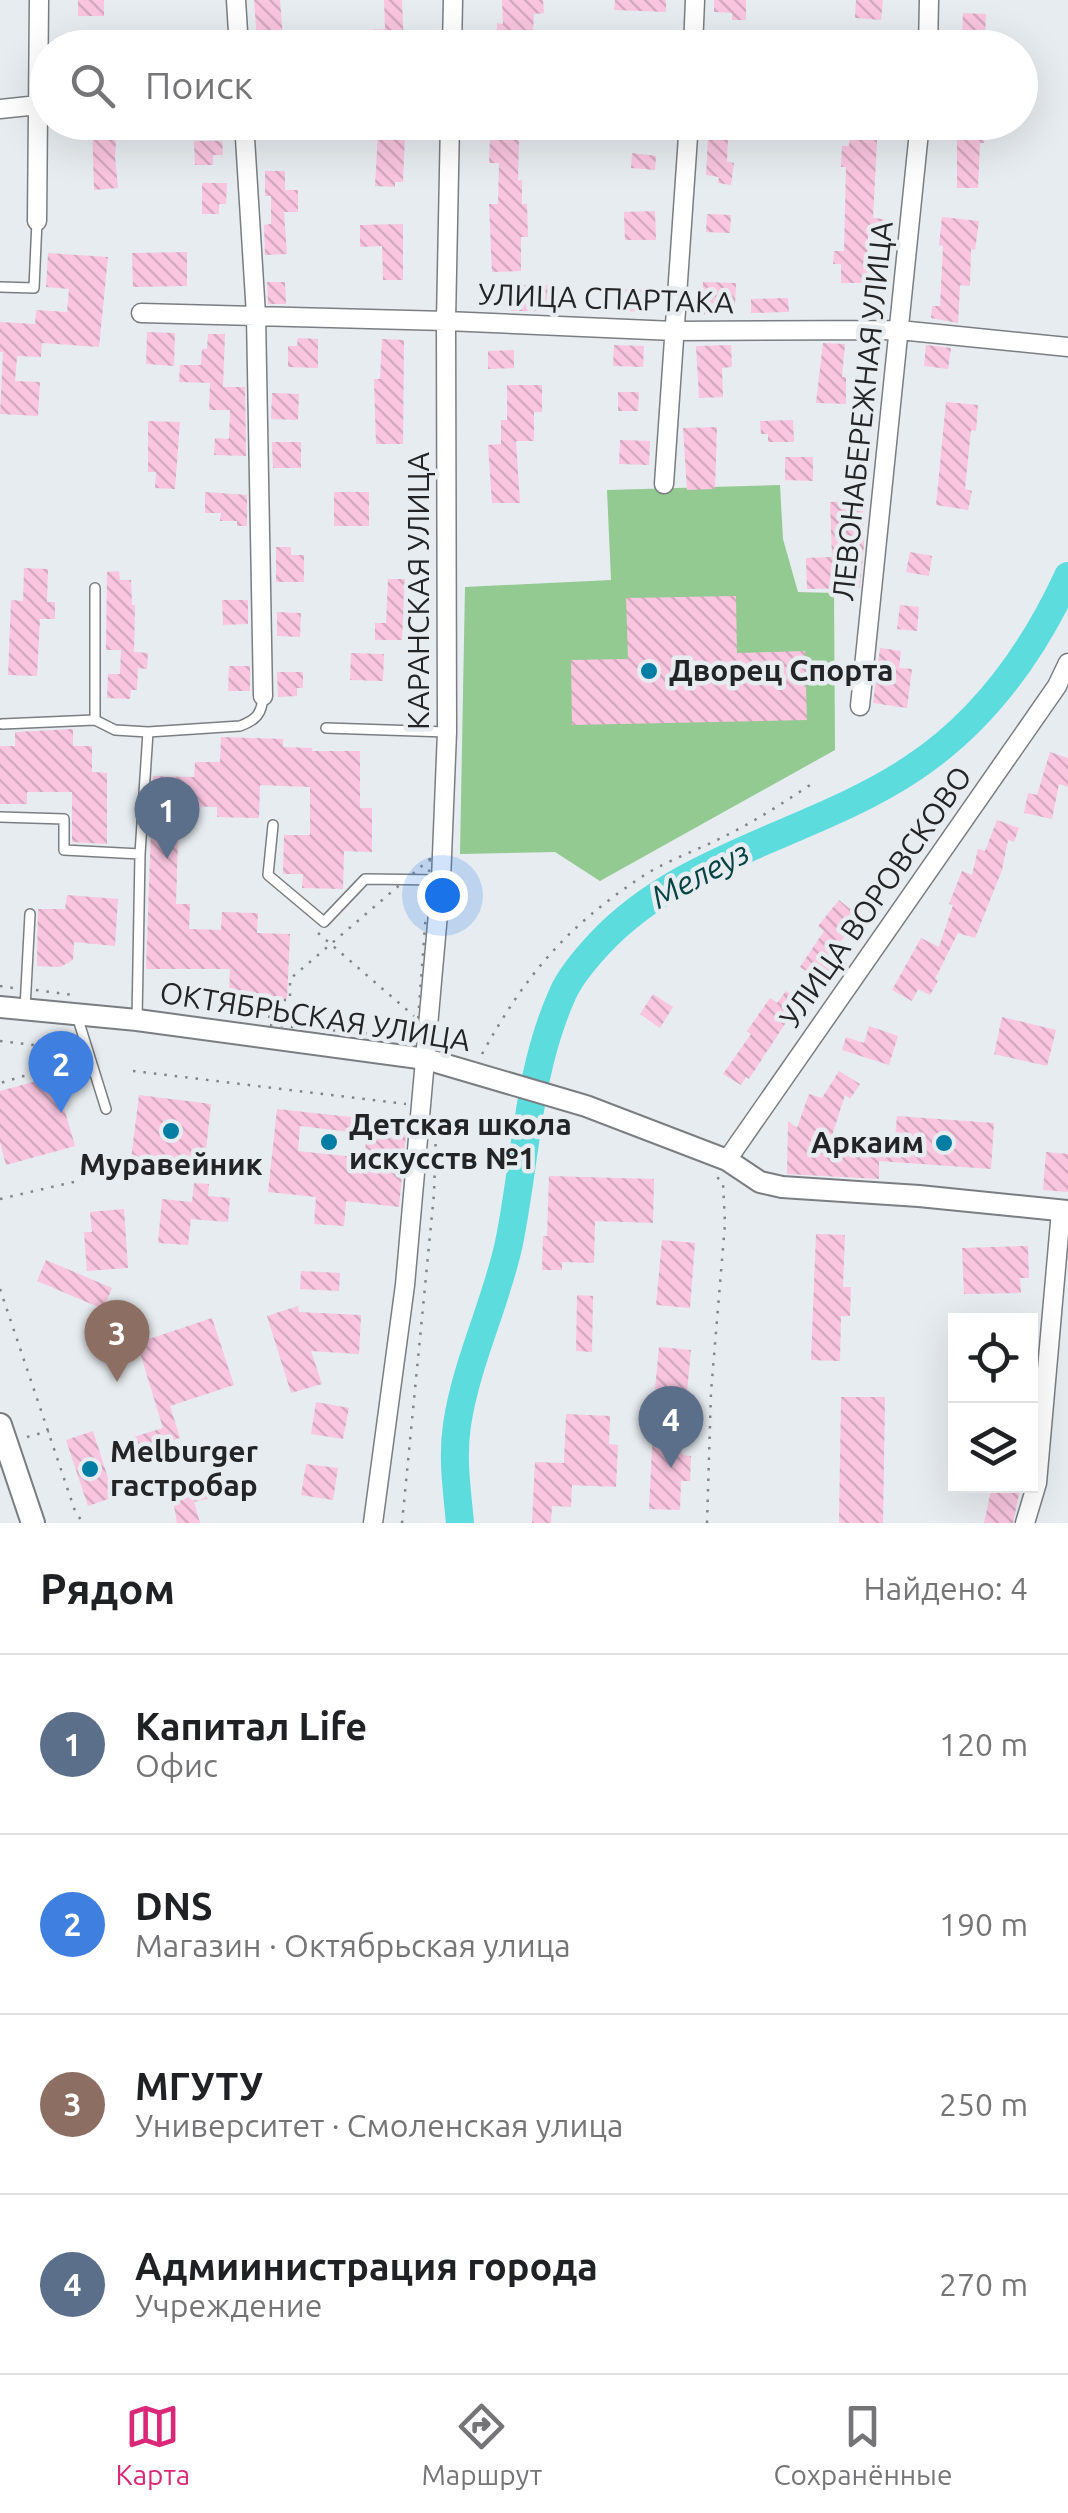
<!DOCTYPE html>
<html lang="ru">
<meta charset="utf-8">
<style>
body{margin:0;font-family:Ubuntu,sans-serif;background:#f6f6f6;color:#202124}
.controls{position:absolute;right:30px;bottom:30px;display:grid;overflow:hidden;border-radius:0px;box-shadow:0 10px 40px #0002}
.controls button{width:90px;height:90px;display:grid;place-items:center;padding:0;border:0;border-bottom:2px solid #e0e0e0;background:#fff;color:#202124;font:50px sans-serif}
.you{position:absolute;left:442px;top:895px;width:35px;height:35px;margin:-25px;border:8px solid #fff;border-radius:50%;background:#1a73e8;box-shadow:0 0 0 15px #1a73e833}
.badge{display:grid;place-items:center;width:65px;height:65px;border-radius:50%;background:#db2777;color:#fff;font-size:32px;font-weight:700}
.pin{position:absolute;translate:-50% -82px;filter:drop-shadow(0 2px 5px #0008)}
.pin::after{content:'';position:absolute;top:52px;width:35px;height:30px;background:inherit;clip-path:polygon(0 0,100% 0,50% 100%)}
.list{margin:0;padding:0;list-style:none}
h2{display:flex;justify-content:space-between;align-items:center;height:130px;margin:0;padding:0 40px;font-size:42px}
h2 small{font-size:32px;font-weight:400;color:#757577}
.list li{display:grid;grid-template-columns:65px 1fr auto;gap:30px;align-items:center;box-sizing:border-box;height:180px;padding:0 40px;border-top:2px solid #e0e0e0}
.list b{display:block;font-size:38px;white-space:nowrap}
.list p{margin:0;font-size:32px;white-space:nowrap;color:#757577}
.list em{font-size:32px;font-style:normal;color:#757577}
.icon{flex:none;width:55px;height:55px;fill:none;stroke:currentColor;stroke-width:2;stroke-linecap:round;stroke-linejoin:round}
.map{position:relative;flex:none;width:1068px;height:1523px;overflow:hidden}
.search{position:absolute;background:#fff;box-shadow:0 10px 40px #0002;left:30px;right:30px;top:30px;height:110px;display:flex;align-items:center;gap:25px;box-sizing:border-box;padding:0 35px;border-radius:55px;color:#757577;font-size:38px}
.sheet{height:850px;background:#fff}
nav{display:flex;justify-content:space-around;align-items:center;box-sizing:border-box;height:140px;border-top:2px solid #e0e0e0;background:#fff;font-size:28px;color:#757577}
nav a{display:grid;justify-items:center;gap:5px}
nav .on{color:#db2777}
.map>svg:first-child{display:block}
.grass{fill:#93ca91}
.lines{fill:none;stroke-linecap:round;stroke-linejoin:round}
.river{stroke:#5cdcdd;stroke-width:28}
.building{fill:url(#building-back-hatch);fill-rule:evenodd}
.service-casing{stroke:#7a7e82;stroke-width:12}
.minor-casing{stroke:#7a7e82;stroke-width:21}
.tertiary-casing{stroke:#7a7e82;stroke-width:24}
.secondary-casing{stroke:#7a7e82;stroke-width:26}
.path{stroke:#828588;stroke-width:2.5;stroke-dasharray:2.5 8;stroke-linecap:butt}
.service{stroke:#fff;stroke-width:9}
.minor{stroke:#fff;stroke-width:18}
.tertiary{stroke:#fff;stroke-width:20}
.secondary{stroke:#fff;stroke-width:22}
.poi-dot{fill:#027ea4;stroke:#e7ecf0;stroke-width:4}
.labels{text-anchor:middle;stroke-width:9;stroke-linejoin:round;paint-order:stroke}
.street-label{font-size:30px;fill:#232426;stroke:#e7ecf0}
.poi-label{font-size:30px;font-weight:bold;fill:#232426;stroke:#e7ecf0;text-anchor:start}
.water-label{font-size:32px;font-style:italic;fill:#064444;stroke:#e7ecf0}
</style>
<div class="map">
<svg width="1068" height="1523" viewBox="0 0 1068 1523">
<defs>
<pattern id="building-back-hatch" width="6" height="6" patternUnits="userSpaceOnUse" patternTransform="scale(2.5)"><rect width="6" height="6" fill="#f9c5df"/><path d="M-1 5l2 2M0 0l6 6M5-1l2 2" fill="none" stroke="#d5a9bf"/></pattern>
</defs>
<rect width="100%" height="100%" fill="#e7ecf0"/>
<!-- grass -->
<path class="grass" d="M 780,485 L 783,539 L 798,592 L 834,593 L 835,750 L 600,881 L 555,852 L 460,854 L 465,587 L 611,580 L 607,490 Z"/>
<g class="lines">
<!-- river -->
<path class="river" d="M 460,1523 C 457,1490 452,1458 457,1425 C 466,1363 496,1304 509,1243 C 526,1160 527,1072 563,993 C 571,975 586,958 599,944 C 684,853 813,835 913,768 C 984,721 1033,652 1068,576"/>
</g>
<!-- building -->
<path class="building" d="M 78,0 L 104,0 L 104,16 L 78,16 Z
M 254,0 L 280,0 L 283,38 L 257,40 Z
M 384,0 L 402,0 L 404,48 L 370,48 L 370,30 L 385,29 Z
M 502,0 L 543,0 L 544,13 L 534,14 L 532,48 L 510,48 L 510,42 L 496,42 L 497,23 L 503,24 Z
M 615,0 L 666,0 L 666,12 L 614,10 Z
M 714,0 L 746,0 L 746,20 L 732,20 L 732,13 L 714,12 Z
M 856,0 L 883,0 L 881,20 L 855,18 Z
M 963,13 L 986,14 L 985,38 L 962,36 Z
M 92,122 L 117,122 L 115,157 L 118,188 L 94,190 Z
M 851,122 L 878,122 L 873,218 L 884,219 L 884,236 L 868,235 L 867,283 L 841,283 L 841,264 L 833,264 L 834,251 L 844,251 L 846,167 L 841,167 L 842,146 L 849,146 Z
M 957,124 L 985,124 L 984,143 L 980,143 L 978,188 L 957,188 Z
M 378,133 L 405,135 L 403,182 L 395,182 L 395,187 L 375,186 Z
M 708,137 L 728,138 L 727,162 L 734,163 L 731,185 L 718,183 L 719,177 L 706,175 Z
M 490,138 L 519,138 L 518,180 L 522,180 L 522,204 L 527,204 L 528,237 L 521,237 L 521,271 L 492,272 L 489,204 L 498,204 L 499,163 L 489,163 Z
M 194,141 L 222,141 L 223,155 L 213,155 L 213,165 L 195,165 Z
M 632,153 L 656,156 L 655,170 L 631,168 Z
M 265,171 L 285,171 L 285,190 L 298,190 L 298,212 L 284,212 L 287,254 L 265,255 L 264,225 L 271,224 L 271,196 L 265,196 Z
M 202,183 L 227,183 L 226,204 L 219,204 L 219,214 L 202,214 Z
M 655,211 L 656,240 L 625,240 L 624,212 Z
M 707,214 L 731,215 L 730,233 L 706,232 Z
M 942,217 L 979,221 L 975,250 L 971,249 L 970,286 L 960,285 L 958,323 L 931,318 L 932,306 L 940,306 L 943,246 L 939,245 Z
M 403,224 L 403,280 L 383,280 L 382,246 L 360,247 L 360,225 Z
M 187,252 L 187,286 L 133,287 L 132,253 Z
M 48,253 L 108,257 L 99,347 L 42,343 L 41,357 L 17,356 L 15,381 L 40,382 L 38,416 L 0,414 L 3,352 L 0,352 L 0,322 L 35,324 L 36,310 L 67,312 L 69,289 L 46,287 Z
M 267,282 L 285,282 L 286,304 L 268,304 Z
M 703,282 L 736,283 L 735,306 L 720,305 L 720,315 L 701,314 Z
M 511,285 L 550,285 L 549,311 L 511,311 Z
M 622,289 L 652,290 L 651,312 L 621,311 Z
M 788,298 L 789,312 L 751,313 L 751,299 Z
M 147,332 L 175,333 L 174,366 L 146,364 Z
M 208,334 L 225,334 L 223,387 L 245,387 L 246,456 L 214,455 L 215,438 L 229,439 L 230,410 L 209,410 L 210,383 L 179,382 L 180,365 L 201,365 L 202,349 L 207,349 Z
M 298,338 L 318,339 L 318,368 L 288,367 L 288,346 L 297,346 Z
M 382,339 L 404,340 L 403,444 L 376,444 L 374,379 L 380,379 Z
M 823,343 L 845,344 L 842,377 L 846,377 L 846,404 L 816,403 Z
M 614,345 L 644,346 L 643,367 L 613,366 Z
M 731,345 L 732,367 L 722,368 L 723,397 L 699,398 L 696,346 Z
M 926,345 L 951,348 L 948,369 L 924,366 Z
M 514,350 L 514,368 L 488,369 L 488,351 Z
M 507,385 L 542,385 L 542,412 L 534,412 L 534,441 L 516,441 L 520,503 L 492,503 L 488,445 L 501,444 L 501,420 L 507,420 Z
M 618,392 L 639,392 L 638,411 L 618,411 Z
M 272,393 L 299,394 L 298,420 L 271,419 Z
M 946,402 L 978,405 L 976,431 L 971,430 L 965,489 L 972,491 L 968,510 L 936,505 Z
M 793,420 L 794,442 L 768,442 L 768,434 L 761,434 L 760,421 Z
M 148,421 L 180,422 L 175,489 L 155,488 L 156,472 L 148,472 Z
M 717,427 L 715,489 L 687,490 L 683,428 Z
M 620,440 L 650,441 L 649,465 L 619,464 Z
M 272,442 L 301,442 L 301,468 L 273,468 Z
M 785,457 L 813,457 L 813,481 L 785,480 Z
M 205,492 L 247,495 L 247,526 L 237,526 L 237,521 L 220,521 L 221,513 L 205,513 Z
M 334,492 L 369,492 L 369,526 L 334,526 Z
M 863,501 L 864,545 L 860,588 L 807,589 L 806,558 L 832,557 L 830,502 Z
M 276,547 L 291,547 L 291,555 L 304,555 L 304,582 L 276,582 Z
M 910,552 L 932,556 L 929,576 L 906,572 Z
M 24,568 L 48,569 L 47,602 L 55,602 L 55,619 L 40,619 L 37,676 L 8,675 L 11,600 L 23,601 Z
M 119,571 L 120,580 L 131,580 L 132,605 L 135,605 L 134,652 L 148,653 L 147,669 L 138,668 L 137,690 L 131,690 L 130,699 L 107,698 L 108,674 L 120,674 L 121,650 L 106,650 L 107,572 Z
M 388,579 L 405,579 L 402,640 L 375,640 L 375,623 L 386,623 Z
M 736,596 L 737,653 L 805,651 L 807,720 L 572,725 L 571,660 L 628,659 L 626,598 Z
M 222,600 L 248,600 L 248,624 L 223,625 Z
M 900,605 L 919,607 L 917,631 L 897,629 Z
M 277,612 L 301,613 L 300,637 L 277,636 Z
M 880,648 L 901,651 L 899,668 L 912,669 L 907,708 L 873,703 Z
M 351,653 L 384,654 L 383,681 L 350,680 Z
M 229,666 L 250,666 L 250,691 L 228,691 Z
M 277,672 L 303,672 L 303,688 L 297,688 L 297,696 L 278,697 Z
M 73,729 L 73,746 L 92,746 L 92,772 L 107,773 L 107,844 L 72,842 L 72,792 L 27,792 L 27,804 L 0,804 L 0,746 L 15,746 L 15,732 Z
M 221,737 L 283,739 L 283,747 L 312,748 L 312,751 L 360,751 L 360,808 L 372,808 L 372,852 L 344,851 L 343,889 L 302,888 L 303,874 L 283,874 L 284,835 L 310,835 L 310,787 L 260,785 L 259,818 L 217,817 L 217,807 L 179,806 L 176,904 L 190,904 L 189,929 L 221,930 L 222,912 L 258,913 L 257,933 L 290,934 L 287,999 L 229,997 L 230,969 L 146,969 L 153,776 L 194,777 L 195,762 L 220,762 Z
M 1050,752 L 1068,758 L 1068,787 L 1059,784 L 1052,819 L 1024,813 L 1028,793 L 1037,795 Z
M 997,820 L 1019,828 L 1014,842 L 1008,840 L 1002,870 L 975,938 L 958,933 L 935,979 L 938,981 L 930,995 L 918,989 L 912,1001 L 892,990 L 921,938 L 939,947 L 953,905 L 949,904 L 962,871 L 972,875 L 978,849 L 985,851 Z
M 901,845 L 911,854 L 895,874 L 884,866 Z
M 67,895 L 118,899 L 115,946 L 74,942 L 73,960 L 60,967 L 37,966 L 38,909 L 65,909 Z
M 839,900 L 860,917 L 828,957 L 835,961 L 821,981 L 800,967 L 824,931 L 818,926 Z
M 786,991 L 800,1001 L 749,1079 L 746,1077 L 741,1085 L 723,1074 L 751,1034 L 747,1031 L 770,998 L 777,1003 Z
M 653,994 L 673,1007 L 660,1028 L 640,1014 Z
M 1002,1017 L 1056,1030 L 1047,1066 L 994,1054 Z
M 869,1026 L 898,1036 L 889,1065 L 842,1050 L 846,1037 L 864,1043 Z
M 839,1071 L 860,1084 L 850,1099 L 845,1095 L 829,1145 L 894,1147 L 897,1116 L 994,1123 L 991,1169 L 879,1161 L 879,1179 L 787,1174 L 788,1121 L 797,1128 L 809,1094 L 822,1098 Z
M 55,1076 L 75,1146 L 6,1165 L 0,1142 L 0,1091 Z
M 139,1095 L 211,1104 L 204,1168 L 131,1159 Z
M 277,1109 L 407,1123 L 399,1207 L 346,1201 L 344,1226 L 314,1224 L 316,1197 L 268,1192 ZM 300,1126 L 367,1134 L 364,1158 L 298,1151 Z
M 1046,1152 L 1068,1154 L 1068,1192 L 1043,1190 Z
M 549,1176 L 654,1179 L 653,1223 L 595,1221 L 594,1263 L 562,1262 L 562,1270 L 542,1270 L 543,1236 L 547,1236 Z
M 194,1183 L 209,1184 L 208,1196 L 230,1198 L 228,1222 L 191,1219 L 188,1245 L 158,1243 L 162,1199 L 192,1202 Z
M 124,1209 L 128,1268 L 87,1271 L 84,1232 L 92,1232 L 90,1212 Z
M 816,1234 L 845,1235 L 843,1287 L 851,1287 L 850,1316 L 841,1316 L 840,1361 L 811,1360 Z
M 662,1240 L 695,1243 L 690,1308 L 656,1305 Z
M 1028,1246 L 1029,1278 L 1020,1278 L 1021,1293 L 964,1294 L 962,1248 Z
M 46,1260 L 112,1288 L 103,1309 L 37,1281 Z
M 301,1271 L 340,1273 L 339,1291 L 300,1289 Z
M 577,1295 L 593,1296 L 592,1352 L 576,1351 Z
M 298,1306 L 299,1312 L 361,1315 L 359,1354 L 311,1351 L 322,1384 L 291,1393 L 267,1316 Z
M 212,1318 L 234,1385 L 170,1406 L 180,1438 L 134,1452 L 130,1438 L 163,1428 L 137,1343 Z
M 659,1347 L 691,1350 L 687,1392 L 655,1389 Z
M 841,1397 L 885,1397 L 883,1523 L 839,1523 Z
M 316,1402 L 349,1408 L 343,1439 L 311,1434 Z
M 566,1414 L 610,1416 L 609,1444 L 618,1445 L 616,1487 L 572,1485 L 571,1507 L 552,1506 L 551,1523 L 532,1523 L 535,1462 L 564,1463 Z
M 653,1429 L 683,1430 L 682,1455 L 691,1456 L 690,1481 L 681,1481 L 680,1510 L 649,1509 Z
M 93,1431 L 114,1497 L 88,1506 L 66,1440 Z
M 306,1464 L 338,1468 L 333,1500 L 301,1495 Z
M 205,1482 L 208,1499 L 194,1502 L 200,1523 L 177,1523 L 171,1488 Z
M 992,1486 L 1020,1489 L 1013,1523 L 984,1523 Z"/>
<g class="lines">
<!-- service casing -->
<g class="service-casing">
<path id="service" d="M 0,287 L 34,288 L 37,221
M 95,588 L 95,720 L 115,730 L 148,732 L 140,854 L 137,1020
M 2,724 L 95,720
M 326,728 L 447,732
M 148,732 L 240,726 C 256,720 262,714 263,696
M 0,817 L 64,819 L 64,850 L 140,854
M 273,825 L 268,875 L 324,922 L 365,879 L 441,880
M 25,1008 L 30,914
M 77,1016 L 106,1109"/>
</g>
<!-- minor casing -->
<g class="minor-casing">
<path id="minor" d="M 236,0 L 239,48
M 452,48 L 453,0
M 693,48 L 695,0
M 928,48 L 929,0
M 0,109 L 38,105
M 244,122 L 256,315 L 263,696
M 37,221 L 39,0
M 141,313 L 446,321 L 674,331 L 899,330 L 1068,347
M 664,484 L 689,122
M 860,706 L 920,122
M 727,1160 L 1057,686 L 1068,663
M 373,1523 L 405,1285 L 441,880 L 447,732 L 446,321 L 450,122
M 1025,1523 L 1037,1483 L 1061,1211"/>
</g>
<!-- tertiary casing -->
<g class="tertiary-casing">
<path id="tertiary" d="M 0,1007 L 137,1020 L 426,1059 L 586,1106 L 727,1160 L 760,1182 L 782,1187 L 919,1196 L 1068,1211"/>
</g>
<!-- secondary casing -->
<g class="secondary-casing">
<path id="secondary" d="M 0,1425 L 33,1523"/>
</g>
<!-- path -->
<path class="path" d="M 430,859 L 418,1020 L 412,1031 L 400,1036 L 269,1025 L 270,1000 L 290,1000 L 290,979 Z
M 318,933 L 414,1016
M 0,986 L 13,988
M 36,990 L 73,995
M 0,1041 L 66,1049 L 68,1063 L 0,1083
M 482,1054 C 525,976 565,928 640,878 C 665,861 696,851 723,837 C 756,821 786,801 816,781
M 133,1071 L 406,1104
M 0,1199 L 82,1180
M 0,1289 L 75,1511 L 83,1523
M 27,1437 L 49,1431
M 402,1523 L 434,1194 L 436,1131
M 707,1523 L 711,1392 L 725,1224 L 723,1182 L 715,1176"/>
<!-- service -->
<use href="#service" class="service"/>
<!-- minor -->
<use href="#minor" class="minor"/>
<!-- tertiary -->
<use href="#tertiary" class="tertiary"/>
<!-- secondary -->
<use href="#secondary" class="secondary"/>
</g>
<!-- markers -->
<g class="poi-dot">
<circle cx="649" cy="671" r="10"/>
<circle cx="171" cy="1131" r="10"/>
<circle cx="329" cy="1142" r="10"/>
<circle cx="944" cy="1143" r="10"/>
<circle cx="90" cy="1469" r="10"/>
</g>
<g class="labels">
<!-- street labels -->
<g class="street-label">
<text transform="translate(606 299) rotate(2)" y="10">УЛИЦА СПАРТАКА</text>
<text transform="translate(863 411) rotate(-84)" y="10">ЛЕВОНАБЕРЕЖНАЯ УЛИЦА</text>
<text transform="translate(419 591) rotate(-90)" y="10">КАРАНСКАЯ УЛИЦА</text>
<text transform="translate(876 897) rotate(-55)" y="10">УЛИЦА ВОРОВСКОВО</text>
<text transform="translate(315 1017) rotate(9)" y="10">ОКТЯБРЬСКАЯ УЛИЦА</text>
</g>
<!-- poi labels -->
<g class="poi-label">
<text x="669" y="681">Дворец Спорта</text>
<text x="349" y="1135">Детская школа<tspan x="349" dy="34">искусств №1</tspan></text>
<text x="924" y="1153" text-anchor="end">Аркаим</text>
<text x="171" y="1175" text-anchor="middle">Муравейник</text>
<text x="110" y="1462">Melburger<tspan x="110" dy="34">гастробар</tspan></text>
</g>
<!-- water labels -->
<g class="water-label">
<text transform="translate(700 875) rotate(-28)" y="11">Мелеуз</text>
</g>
</g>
</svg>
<div class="controls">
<button><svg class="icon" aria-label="locate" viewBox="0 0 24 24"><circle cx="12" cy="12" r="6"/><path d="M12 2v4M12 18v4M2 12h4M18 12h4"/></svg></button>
<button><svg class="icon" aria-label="layers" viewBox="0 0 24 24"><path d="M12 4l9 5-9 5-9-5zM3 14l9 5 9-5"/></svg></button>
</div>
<div class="you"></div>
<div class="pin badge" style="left:167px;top:859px;background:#5c6f8a">1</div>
<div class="pin badge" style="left:61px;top:1113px;background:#3f7fe0">2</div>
<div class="pin badge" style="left:117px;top:1382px;background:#8d6e63">3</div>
<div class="pin badge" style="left:671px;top:1468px;background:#5c6f8a">4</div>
<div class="search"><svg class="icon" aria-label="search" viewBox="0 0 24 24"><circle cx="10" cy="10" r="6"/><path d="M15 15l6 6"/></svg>Поиск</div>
</div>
<section class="sheet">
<h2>Рядом<small>Найдено: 4</small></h2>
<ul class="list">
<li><span class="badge" style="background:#5c6f8a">1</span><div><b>Капитал Life</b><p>Офис</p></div><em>120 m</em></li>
<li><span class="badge" style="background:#3f7fe0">2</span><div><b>DNS</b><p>Магазин · Октябрьская улица</p></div><em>190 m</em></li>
<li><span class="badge" style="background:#8d6e63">3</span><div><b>МГУТУ</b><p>Университет · Смоленская улица</p></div><em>250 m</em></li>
<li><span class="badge" style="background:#5c6f8a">4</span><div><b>Адмиинистрация города</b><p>Учреждение</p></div><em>270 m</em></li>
</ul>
</section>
<nav>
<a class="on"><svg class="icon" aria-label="map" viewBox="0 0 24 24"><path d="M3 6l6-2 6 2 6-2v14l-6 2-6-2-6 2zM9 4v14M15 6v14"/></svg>Карта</a>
<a><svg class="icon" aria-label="directions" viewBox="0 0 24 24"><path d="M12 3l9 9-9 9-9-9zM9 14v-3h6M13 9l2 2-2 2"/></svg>Маршрут</a>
<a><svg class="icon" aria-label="saved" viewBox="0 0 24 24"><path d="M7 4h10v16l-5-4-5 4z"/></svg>Сохранённые</a>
</nav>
